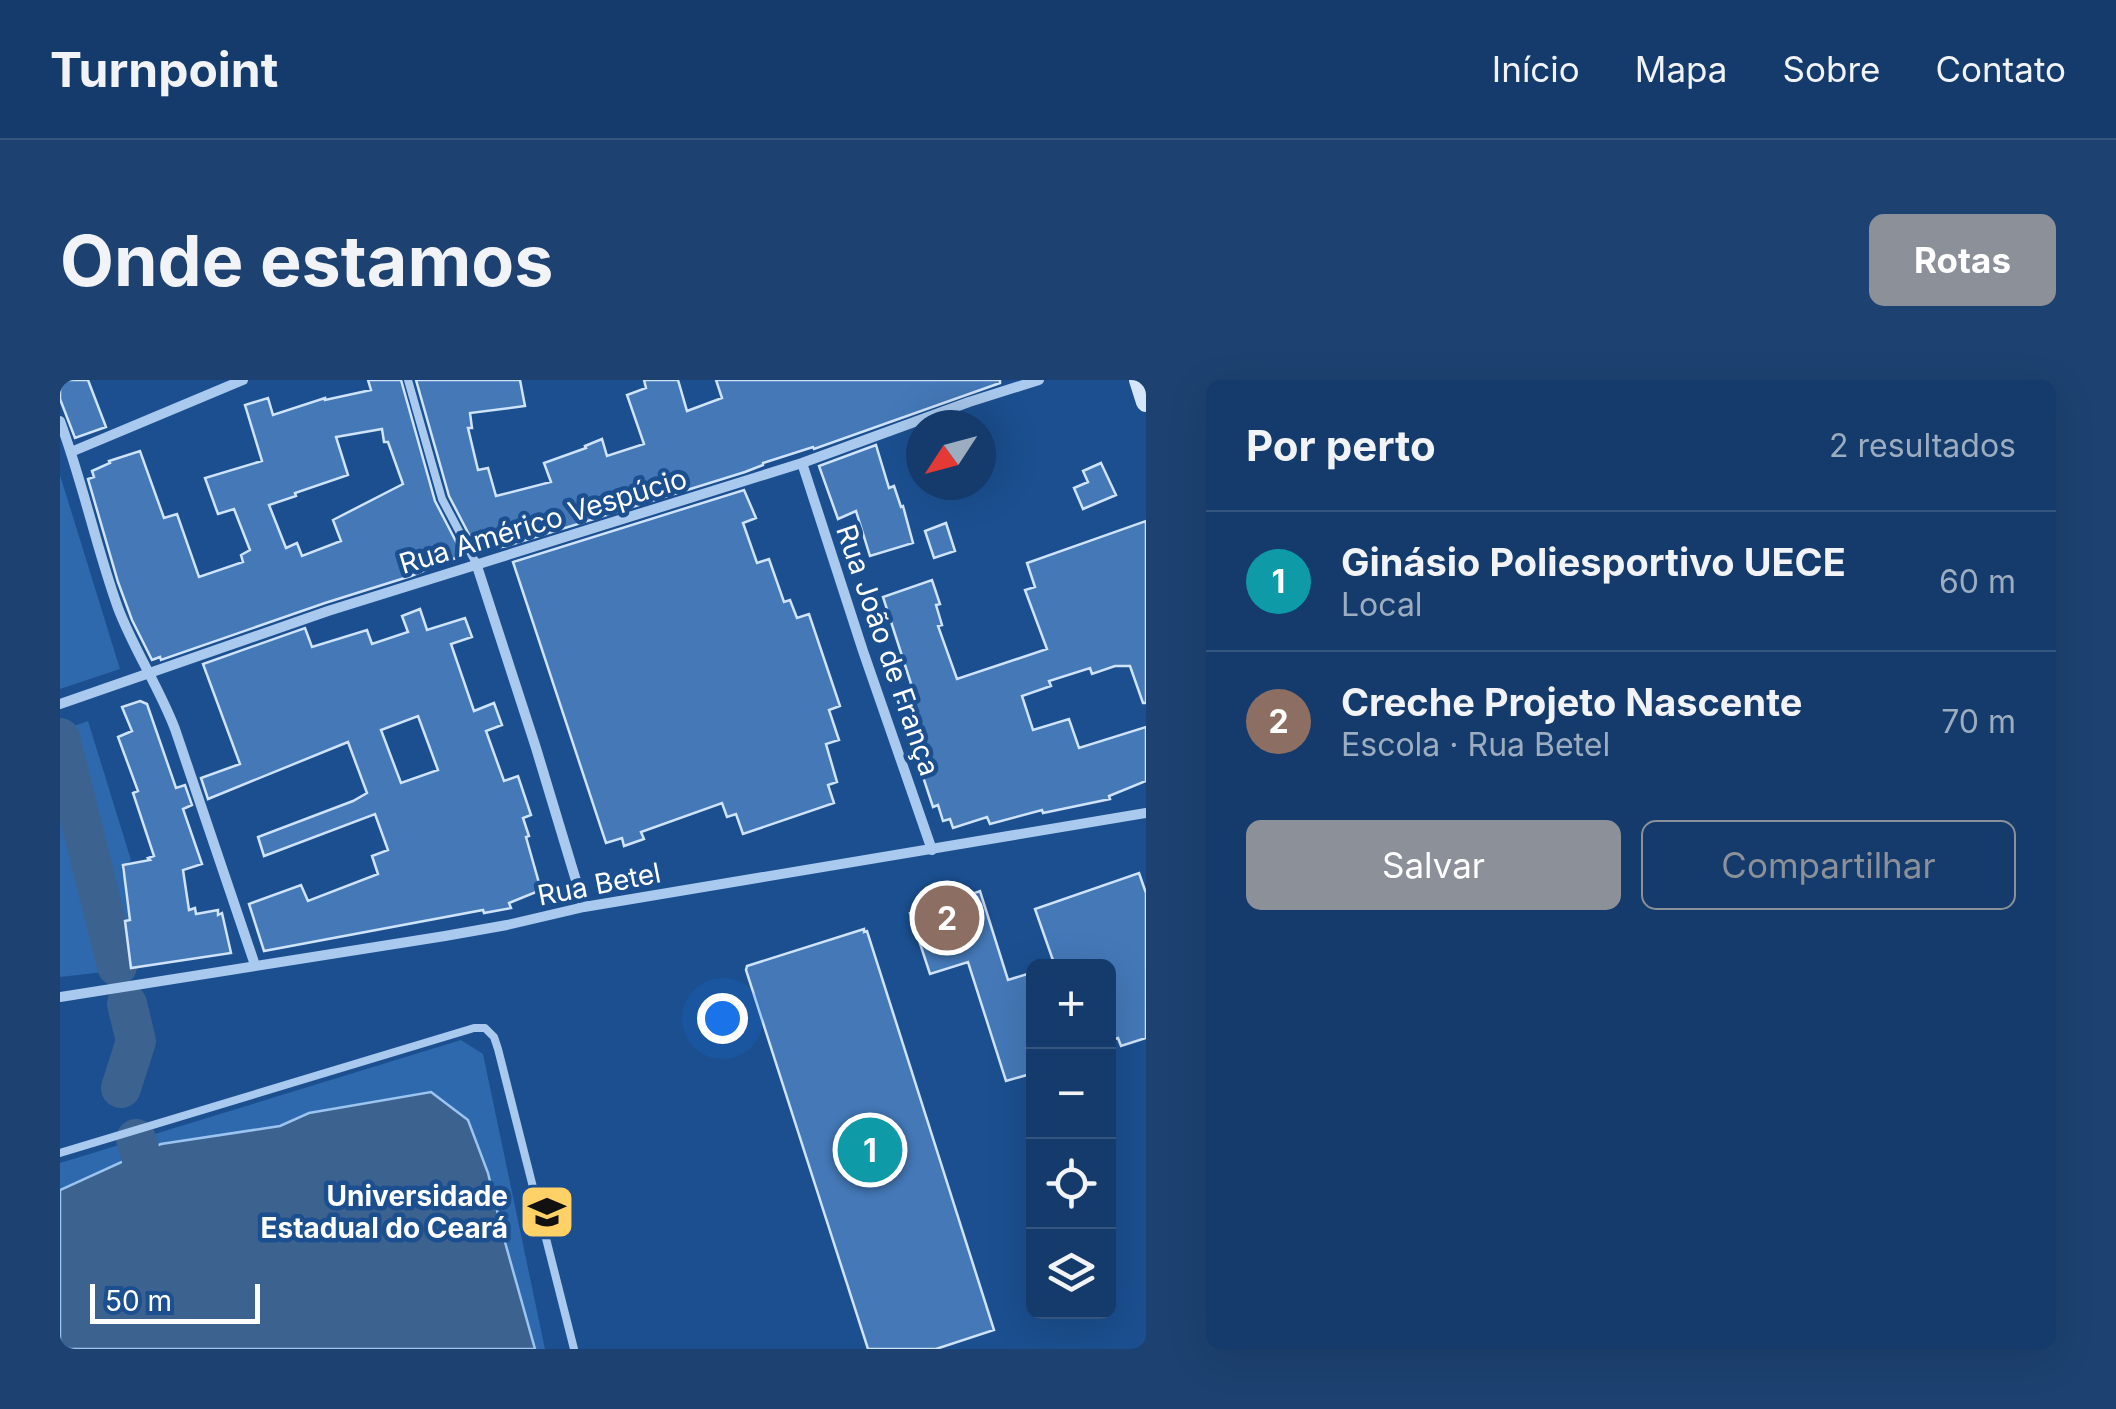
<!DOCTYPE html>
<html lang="pt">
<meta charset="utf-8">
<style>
body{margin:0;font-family:Inter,sans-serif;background:#1d4271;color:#f1f3f6}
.controls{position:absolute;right:30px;bottom:30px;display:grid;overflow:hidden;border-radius:15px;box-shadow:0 10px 40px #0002}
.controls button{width:90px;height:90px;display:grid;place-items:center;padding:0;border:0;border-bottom:2px solid #33557e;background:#143b6b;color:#f1f3f6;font:50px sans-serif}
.compass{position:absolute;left:846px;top:30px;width:90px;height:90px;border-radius:50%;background:#143b6b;box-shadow:0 10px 40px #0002;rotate:234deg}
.scale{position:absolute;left:30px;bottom:25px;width:170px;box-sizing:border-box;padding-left:10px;border:5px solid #fff;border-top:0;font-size:28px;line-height:35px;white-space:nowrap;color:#fff;-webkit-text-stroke:8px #1b4f8f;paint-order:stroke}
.you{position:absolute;left:662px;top:638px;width:35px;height:35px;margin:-25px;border:8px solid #fff;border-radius:50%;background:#1a73e8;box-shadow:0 0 0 15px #1a73e833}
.badge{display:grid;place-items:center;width:65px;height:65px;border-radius:50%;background:#8c9099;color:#fff;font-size:32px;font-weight:700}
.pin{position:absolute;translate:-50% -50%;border:5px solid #fff;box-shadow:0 2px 10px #0006}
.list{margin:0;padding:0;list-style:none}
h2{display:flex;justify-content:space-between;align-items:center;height:130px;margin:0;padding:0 40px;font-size:42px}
h2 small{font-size:32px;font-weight:400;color:#9dadc1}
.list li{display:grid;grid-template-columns:65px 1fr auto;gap:30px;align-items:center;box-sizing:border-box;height:140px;padding:0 40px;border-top:2px solid #33557e}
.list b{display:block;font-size:38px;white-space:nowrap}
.list p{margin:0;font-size:32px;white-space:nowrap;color:#9dadc1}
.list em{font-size:32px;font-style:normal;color:#9dadc1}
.actions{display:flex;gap:20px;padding:30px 40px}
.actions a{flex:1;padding:22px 0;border:2px solid #8c9099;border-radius:15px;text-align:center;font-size:35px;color:#8c9099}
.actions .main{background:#8c9099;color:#fff}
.icon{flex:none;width:55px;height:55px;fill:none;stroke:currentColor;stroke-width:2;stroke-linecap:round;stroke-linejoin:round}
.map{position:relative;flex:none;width:1086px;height:969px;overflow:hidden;border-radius:15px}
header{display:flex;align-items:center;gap:60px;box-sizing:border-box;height:140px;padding:0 50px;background:#143b6b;border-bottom:2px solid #33557e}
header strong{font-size:48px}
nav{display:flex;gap:55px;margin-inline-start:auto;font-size:35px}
.intro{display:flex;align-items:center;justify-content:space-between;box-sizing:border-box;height:240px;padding:0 60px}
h1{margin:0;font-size:70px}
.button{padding:25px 45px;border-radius:15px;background:#8c9099;color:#fff;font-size:35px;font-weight:700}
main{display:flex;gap:60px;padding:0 60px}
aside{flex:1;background:#143b6b;border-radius:15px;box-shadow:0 10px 40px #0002}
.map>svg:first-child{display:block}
.green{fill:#2e69ad}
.water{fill:#3c6290;stroke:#9cc4f0;stroke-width:2.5}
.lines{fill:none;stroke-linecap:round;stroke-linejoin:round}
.river{stroke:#3c6290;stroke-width:40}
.building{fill:#4478b7;stroke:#cfe3fa;stroke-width:2.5;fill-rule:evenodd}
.lane{stroke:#a9c9ee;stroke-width:8}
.street{stroke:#a9c9ee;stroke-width:10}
.secondary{stroke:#d6e6fa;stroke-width:20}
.labels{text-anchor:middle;stroke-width:9;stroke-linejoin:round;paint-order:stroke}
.street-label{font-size:28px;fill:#fff;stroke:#1b4f8f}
.poi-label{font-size:28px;font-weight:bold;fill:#fff;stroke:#1b4f8f;text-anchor:end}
</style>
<header>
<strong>Turnpoint</strong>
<nav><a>Início</a><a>Mapa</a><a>Sobre</a><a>Contato</a></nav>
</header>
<div class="intro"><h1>Onde estamos</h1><a class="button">Rotas</a></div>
<main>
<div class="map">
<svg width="1086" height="969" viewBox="0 0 1086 969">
<rect width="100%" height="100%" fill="#1b4f8f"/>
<!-- green -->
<path class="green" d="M 0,95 L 60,289 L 0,309 Z
M 28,341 L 71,480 L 61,489 L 74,527 L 65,548 L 71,589 L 0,597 L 0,351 Z
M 401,660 L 423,674 L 485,969 L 0,969 L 0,783 Z"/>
<!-- water -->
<path class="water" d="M 371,712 L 408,740 L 428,793 L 443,855 L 475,969 L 0,969 L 0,810 L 101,764 L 220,746 L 249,733 Z"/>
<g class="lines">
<!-- river -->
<path class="river" d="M 0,358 L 57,586
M 61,708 L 76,661 L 67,624
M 76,759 L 95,824"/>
</g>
<!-- building -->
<path class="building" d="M 0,0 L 28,0 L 46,47 L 15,58 L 0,19 Z
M 308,0 L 341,0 L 375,121 L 403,175 L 351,196 L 265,223 L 101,280 L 100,277 L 92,280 L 72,240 L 58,202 L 28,99 L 34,97 L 32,91 L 50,83 L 49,81 L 80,71 L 104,138 L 117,134 L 139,197 L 183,182 L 181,175 L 190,170 L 174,129 L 158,134 L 145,98 L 202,81 L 185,25 L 208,18 L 213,35 L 265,18 L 265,20 L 311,10 ZM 322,49 L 324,62 L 328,62 L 343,104 L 273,140 L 281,161 L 242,176 L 237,163 L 226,168 L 209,125 L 236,116 L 235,113 L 288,95 L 276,57 Z
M 356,0 L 460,0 L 465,26 L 410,33 L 412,48 L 408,48 L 418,90 L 428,88 L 436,116 L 491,102 L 484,83 L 526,68 L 525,66 L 542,59 L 547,76 L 584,64 L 567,15 L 586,8 L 584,0 L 618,0 L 627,31 L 662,18 L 656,0 L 940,0 L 940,3 L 754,69 L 753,67 L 703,83 L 703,85 L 685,92 L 447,166 L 436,168 L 435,163 L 417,170 L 389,116 Z
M 816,65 L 829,108 L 834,106 L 841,127 L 843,126 L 853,163 L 810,176 L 796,131 L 778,139 L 759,86 Z
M 1041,83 L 1056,115 L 1023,129 L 1014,108 L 1028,102 L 1023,91 Z
M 684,110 L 696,138 L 683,143 L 697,183 L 709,179 L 724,222 L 730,220 L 737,238 L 749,234 L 780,326 L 769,330 L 779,360 L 766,364 L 777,402 L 768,405 L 774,423 L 683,454 L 676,434 L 667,437 L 662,423 L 581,452 L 584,459 L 564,466 L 562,458 L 546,463 L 453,182 Z
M 1086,141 L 1086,323 L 1083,323 L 1070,286 L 1055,286 L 1032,294 L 1030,288 L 989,301 L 991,306 L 962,316 L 973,350 L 1009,339 L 1019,368 L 1086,347 L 1086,401 L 1049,416 L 1050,419 L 983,433 L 982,430 L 930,444 L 927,437 L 893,448 L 890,439 L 883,441 L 878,425 L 873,427 L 837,318 L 854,313 L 823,217 L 872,200 L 880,224 L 876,225 L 882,245 L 878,246 L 897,299 L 987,269 L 965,210 L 975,207 L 967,183 Z
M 886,143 L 895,171 L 874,178 L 865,151 Z
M 360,229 L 367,250 L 405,238 L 412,257 L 391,264 L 414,331 L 434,323 L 442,345 L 426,351 L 444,401 L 458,396 L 471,435 L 463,438 L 469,456 L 466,457 L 481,510 L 449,523 L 451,528 L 424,533 L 423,530 L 204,571 L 189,524 L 241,505 L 248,521 L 318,494 L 312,476 L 328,470 L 315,434 L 204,476 L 198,457 L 293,421 L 307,413 L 288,362 L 148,419 L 141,398 L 180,384 L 143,284 L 245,248 L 252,267 L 307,250 L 312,264 L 348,252 L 342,236 ZM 358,336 L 378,390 L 341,403 L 321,350 Z
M 80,321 L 87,324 L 116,408 L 125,405 L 132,425 L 123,429 L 142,484 L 123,490 L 129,530 L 135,528 L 136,534 L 158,530 L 158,535 L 162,533 L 171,573 L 71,588 L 65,541 L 70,540 L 63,485 L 90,480 L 88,478 L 94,476 L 73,413 L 78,411 L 58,357 L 72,351 L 62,327 Z
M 1079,493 L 1086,513 L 1086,658 L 1061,666 L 1058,658 L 1048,661 L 1048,586 L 995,586 L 975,529 Z
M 891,507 L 895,520 L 920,511 L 948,600 L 974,592 L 974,693 L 946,701 L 908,582 L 870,594 L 850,533 L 875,525 L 871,514 Z
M 804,549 L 804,552 L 807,551 L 934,950 L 876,969 L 808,969 L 686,590 L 687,586 Z"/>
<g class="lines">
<!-- lane -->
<path class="lane" d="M 348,0 L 382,119 L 416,183
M 0,773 L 414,648 L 425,648 L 434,657 L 438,669 L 514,969"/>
<!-- street -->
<path class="street" d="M 0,41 C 23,103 36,167 58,228 C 74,270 99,307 115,349 L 195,585
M 11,72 L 183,0
M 742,83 L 803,271 L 872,470
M 416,183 L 476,368 L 524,527
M 0,324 L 268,231 L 742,83 L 909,22 L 979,0
M 0,617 L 385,556 L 447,545 L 524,527 L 1086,433"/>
<!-- secondary -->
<path class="secondary" d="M 1079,0 L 1086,22"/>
</g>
<!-- icons -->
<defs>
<g id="university-square" transform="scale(2.875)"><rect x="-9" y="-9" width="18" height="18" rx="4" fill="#ffd166" stroke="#1b4f8f"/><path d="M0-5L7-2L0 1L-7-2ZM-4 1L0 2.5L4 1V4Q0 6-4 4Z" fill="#111"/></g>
</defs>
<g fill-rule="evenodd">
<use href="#university-square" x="487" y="832"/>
</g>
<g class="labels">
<!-- street labels -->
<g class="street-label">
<text transform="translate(483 141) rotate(-17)" y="10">Rua Américo Vespúcio</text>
<text transform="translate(828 270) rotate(71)" y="10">Rua João de França</text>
<text transform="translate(539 504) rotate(-11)" y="10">Rua Betel</text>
</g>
<!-- poi labels -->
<g class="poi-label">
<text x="448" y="826">Universidade<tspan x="448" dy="32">Estadual do Ceará</tspan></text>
</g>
</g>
</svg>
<div class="controls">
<button>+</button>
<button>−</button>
<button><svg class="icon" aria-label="locate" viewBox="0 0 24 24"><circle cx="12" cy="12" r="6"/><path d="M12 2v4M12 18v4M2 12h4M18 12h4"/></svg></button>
<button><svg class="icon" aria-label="layers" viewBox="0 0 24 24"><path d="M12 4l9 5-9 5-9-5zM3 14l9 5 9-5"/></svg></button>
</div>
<svg class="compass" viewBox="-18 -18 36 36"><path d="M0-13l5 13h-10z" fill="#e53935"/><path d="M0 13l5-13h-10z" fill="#9dadc1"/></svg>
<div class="scale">50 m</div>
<div class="you"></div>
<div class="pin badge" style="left:810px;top:770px;background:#0f9aa8">1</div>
<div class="pin badge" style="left:887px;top:538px;background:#8d6e63">2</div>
</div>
<aside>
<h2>Por perto<small>2 resultados</small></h2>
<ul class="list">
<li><span class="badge" style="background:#0f9aa8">1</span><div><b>Ginásio Poliesportivo UECE</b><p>Local</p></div><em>60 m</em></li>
<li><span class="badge" style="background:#8d6e63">2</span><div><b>Creche Projeto Nascente</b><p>Escola · Rua Betel</p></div><em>70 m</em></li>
</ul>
<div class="actions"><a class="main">Salvar</a><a>Compartilhar</a></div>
</aside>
</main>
